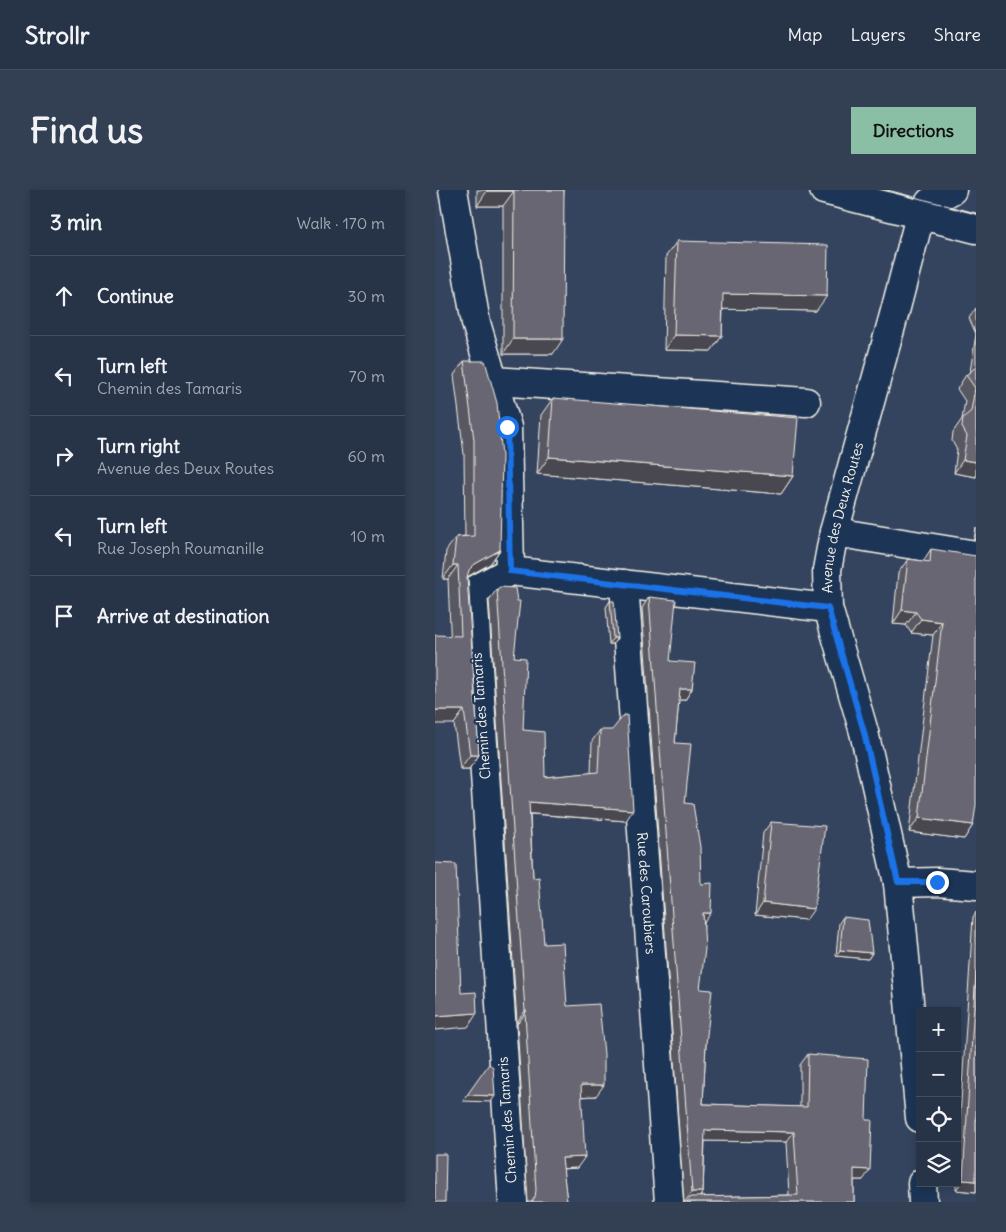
<!DOCTYPE html>
<meta charset="utf-8">
<style>
body{margin:0;font-family:Delius,sans-serif;background:#333f52;color:#f1f3f6}
.controls{position:absolute;right:15px;bottom:15px;display:grid;overflow:hidden;border-radius:0px;box-shadow:0 2px 8px #0003}
.controls button{width:45px;height:45px;display:grid;place-items:center;padding:0;border:0;border-bottom:1px solid #434e60;background:#273347;color:#f1f3f6;font:25px sans-serif}
.stop{position:absolute;width:15px;height:15px;margin:-11px;border:4px solid #1a73e8;border-radius:50%;background:#fff}
.stop.end{background:#1a73e8;border-color:#fff;box-shadow:0 1px 5px #0008}
.list{margin:0;padding:0;list-style:none}
h2{display:flex;justify-content:space-between;align-items:center;height:65px;margin:0;padding:0 20px;font-size:21px}
h2 small{font-size:16px;font-weight:400;color:#a4aab4}
.list li{display:grid;grid-template-columns:32px 1fr auto;gap:15px;align-items:center;box-sizing:border-box;height:80px;padding:0 20px;border-top:1px solid #434e60}
.list b{display:block;font-size:19px;white-space:nowrap}
.list p{margin:0;font-size:16px;white-space:nowrap;color:#a4aab4}
.list em{font-size:16px;font-style:normal;color:#a4aab4}
.icon{flex:none;width:28px;height:28px;fill:none;stroke:currentColor;stroke-width:2;stroke-linecap:round;stroke-linejoin:round}
.map{position:relative;flex:none;width:541px;height:1012px;overflow:hidden;border-radius:0px}
header{display:flex;align-items:center;gap:30px;box-sizing:border-box;height:70px;padding:0 25px;background:#273347;border-bottom:1px solid #434e60}
header strong{font-size:24px}
nav{display:flex;gap:28px;margin-inline-start:auto;font-size:18px}
.intro{display:flex;align-items:center;justify-content:space-between;box-sizing:border-box;height:120px;padding:0 30px}
h1{margin:0;font-size:35px}
.button{padding:12px 22px;border-radius:0px;background:#8abfa5;color:#111;font-size:18px;font-weight:700}
main{display:flex;gap:30px;padding:0 30px}
aside{flex:1;background:#273347;border-radius:0px;box-shadow:0 2px 8px #0003}
.map>svg:first-child{display:block}
.lines{fill:none;stroke-linecap:round;stroke-linejoin:round}
.minor-casing{stroke:#f4f1e8;stroke-width:31}
.minor{stroke:#1d3557;stroke-width:28}
.tram{stroke:#f4f1e8;stroke-width:1}
.wall{fill:#595863;stroke:#f4f1e8;fill-rule:evenodd}
.shaded-wall{fill:#494750;stroke:#f4f1e8}
.building{fill:#686673;stroke:#f4f1e8}
.route{stroke:#1a73e8;stroke-width:6}
.labels{text-anchor:middle;stroke-width:4.5;stroke-linejoin:round;paint-order:stroke}
.street-label{font-size:14px;fill:#f4f1e8;stroke:#1d3557}
</style>
<header>
<strong>Strollr</strong>
<nav><a>Map</a><a>Layers</a><a>Share</a></nav>
</header>
<div class="intro"><h1>Find us</h1><a class="button">Directions</a></div>
<main>
<aside>
<h2>3 min<small>Walk · 170 m</small></h2>
<ul class="list">
<li><svg class="icon" aria-label="ahead" viewBox="0 0 24 24"><path d="M12 20V5M6 11l6-6 6 6"/></svg><div><b>Continue</b></div><em>30 m</em></li>
<li><svg class="icon" aria-label="left" viewBox="0 0 24 24"><path d="M17 20v-9H6M10 6l-5 5 5 5"/></svg><div><b>Turn left</b><p>Chemin des Tamaris</p></div><em>70 m</em></li>
<li><svg class="icon" aria-label="right" viewBox="0 0 24 24"><path d="M7 20v-9h11M14 6l5 5-5 5"/></svg><div><b>Turn right</b><p>Avenue des Deux Routes</p></div><em>60 m</em></li>
<li><svg class="icon" aria-label="left" viewBox="0 0 24 24"><path d="M17 20v-9H6M10 6l-5 5 5 5"/></svg><div><b>Turn left</b><p>Rue Joseph Roumanille</p></div><em>10 m</em></li>
<li><svg class="icon" aria-label="arrive" viewBox="0 0 24 24"><path d="M6 21V4h12l-3 4 3 4H6"/></svg><div><b>Arrive at destination</b></div></li>
</ul>
</aside>
<div class="map">
<svg width="541" height="1012" viewBox="0 0 541 1012">
<rect width="100%" height="100%" fill="#34445f"/>
<filter id="ink" filterUnits="userSpaceOnUse"><feTurbulence type="fractalNoise" baseFrequency=".02" numOctaves="2"/><feDisplacementMap in="SourceGraphic" scale="10" xChannelSelector="R" yChannelSelector="G"/><feConvolveMatrix kernelMatrix="1 2 1 2 8 2 1 2 1" color-interpolation-filters="sRGB"/></filter>
<g filter="url(#ink)">
<g class="lines">
<!-- minor casing -->
<g class="minor-casing">
<g id="minor">
<path d="M 18,0 L 41,133 L 72,237 L 75,381"/>
<path d="M 389,0 L 541,39"/>
<path d="M 59,191 L 371,212"/>
<path d="M 399,342 L 541,365"/>
<path id="s1" d="M 189,394 L 234,1012"/>
<path d="M 463,693 L 502,692 L 541,695"/>
<path id="s2" d="M 485,928 L 463,693 L 429,542 L 393,418 L 392,380 L 399,342 L 459,125 L 485,26 L 495,12 L 517,0"/>
<path d="M 487,993 L 488,1012"/>
<path d="M 78,1012 L 38,401 L 75,381 L 393,418"/>
</g>
</g>
<!-- minor -->
<use href="#minor" class="minor"/>
<!-- tram -->
<path class="tram" d="M 452,0 L 541,23"/>
</g>
<!-- wall -->
<path class="wall" d="M 42,0 L 129,0 L 118,164 L 68,164 L 68,16 L 42,16 Z
M 242,51 L 381,121 L 288,119 L 287,146 L 276,161 L 229,160 L 231,66 Z
M 541,118 L 541,287 L 519,283 L 522,260 L 517,251 L 518,242 L 527,229 L 530,211 L 522,199 L 531,185 L 535,182 L 541,144 L 534,128 Z
M 29,171 L 65,360 L 55,374 L 33,386 L 44,565 L 34,579 L 25,579 L 19,534 L 13,389 L 8,389 L 11,361 L 21,347 L 30,346 L 29,264 L 19,185 Z
M 118,208 L 358,286 L 346,304 L 102,284 L 106,225 Z
M 541,337 L 541,350 L 539,349 Z
M 496,359 L 538,635 L 529,649 L 474,642 L 498,445 L 476,443 L 471,435 L 458,434 L 463,383 L 473,369 L 488,371 Z
M 62,399 L 79,467 L 88,540 L 110,587 L 156,583 L 157,551 L 165,540 L 191,631 L 95,624 L 98,688 L 109,754 L 132,816 L 161,906 L 146,907 L 142,978 L 128,979 L 132,1012 L 93,1012 L 82,834 L 84,832 L 82,832 L 54,410 Z
M 214,407 L 235,471 L 257,499 L 250,510 L 244,510 L 240,553 L 250,613 L 266,694 L 269,733 L 265,799 L 271,854 L 268,914 L 365,917 L 365,875 L 373,864 L 428,990 L 419,990 L 419,1012 L 249,1012 L 207,418 ZM 270,951 L 351,952 L 354,1005 L 265,1007 L 268,1002 Z
M 175,411 L 182,448 L 178,454 L 174,454 L 171,417 Z
M 336,632 L 371,730 L 320,725 L 328,643 Z
M 541,722 L 541,1002 L 521,1000 L 521,993 L 522,993 L 522,975 L 538,727 Z
M 408,727 L 437,763 L 433,769 L 401,766 L 404,733 Z"/>
<!-- shaded-wall -->
<path class="shaded-wall" d="M 52,1 L 79,1 L 68,16 L 42,16 Z
M 288,104 L 392,106 L 381,121 L 278,119 Z
M 239,145 L 287,146 L 276,161 L 229,160 Z
M 78,149 L 128,149 L 118,164 L 68,164 Z
M 114,267 L 358,286 L 346,304 L 102,284 Z
M 528,270 L 541,272 L 541,287 L 519,283 Z
M 65,360 L 55,374 L 30,388 L 34,380 L 40,374 Z
M 18,375 L 23,375 L 13,389 L 8,389 Z
M 467,420 L 481,422 L 471,435 L 458,434 Z
M 486,429 L 507,432 L 498,445 L 476,443 Z
M 178,448 L 182,448 L 178,454 L 174,454 Z
M 245,499 L 257,499 L 250,510 L 237,510 Z
M 0,520 L 29,520 L 19,534 L 0,534 Z
M 35,565 L 44,565 L 34,579 L 25,579 Z
M 94,612 L 198,620 L 191,631 L 86,623 Z
M 484,628 L 538,635 L 529,649 L 474,642 Z
M 328,713 L 379,719 L 371,730 L 320,725 Z
M 268,723 L 276,723 L 268,734 Z
M 405,760 L 437,763 L 433,769 L 401,766 Z
M 90,821 L 92,821 L 84,832 L 82,832 Z
M 42,823 L 33,837 L 0,840 L 0,826 Z
M 146,895 L 169,895 L 161,906 L 138,907 Z
M 32,905 L 60,906 L 56,912 L 28,911 Z
M 270,940 L 359,942 L 351,952 L 262,951 Z
M 150,967 L 142,978 L 119,979 L 127,968 Z
M 419,979 L 435,980 L 428,990 L 412,990 Z
M 528,990 L 541,991 L 541,1002 L 521,1000 Z
M 257,1002 L 268,1002 L 261,1012 L 250,1012 Z"/>
<!-- building -->
<path class="building" d="M 52,0 L 129,0 L 128,149 L 78,149 L 79,1 L 52,1 Z
M 242,51 L 393,55 L 392,106 L 288,104 L 287,146 L 239,145 Z
M 29,171 L 50,171 L 62,213 L 67,266 L 65,360 L 40,374 L 34,380 L 32,387 L 44,565 L 35,565 L 29,520 L 0,520 L 0,445 L 26,446 L 23,375 L 18,375 L 21,347 L 39,346 L 39,250 Z
M 541,177 L 541,272 L 528,270 L 532,246 L 527,237 L 528,228 L 536,221 L 540,198 L 531,185 Z
M 118,208 L 363,228 L 358,286 L 114,267 Z
M 496,359 L 541,366 L 541,615 L 538,635 L 484,628 L 507,432 L 486,429 L 481,422 L 467,420 L 473,369 L 495,372 Z
M 65,397 L 80,398 L 82,411 L 85,411 L 79,467 L 91,468 L 88,540 L 109,542 L 110,587 L 163,582 L 165,540 L 177,540 L 189,525 L 192,525 L 198,620 L 94,612 L 98,688 L 104,687 L 109,754 L 128,753 L 132,816 L 164,814 L 169,864 L 169,895 L 146,895 L 150,967 L 127,968 L 132,1012 L 97,1012 L 97,1011 L 100,1007 L 101,1000 L 90,823 L 92,821 L 90,821 L 62,399 Z
M 214,407 L 241,410 L 235,471 L 260,473 L 257,499 L 245,499 L 240,553 L 256,554 L 250,613 L 258,614 L 265,657 L 266,694 L 277,693 L 276,723 L 268,723 L 270,759 L 265,799 L 277,800 L 271,854 L 268,914 L 372,917 L 373,864 L 433,869 L 431,930 L 437,930 L 435,980 L 419,979 L 419,1012 L 252,1012 L 256,1007 L 363,1005 L 359,942 L 270,940 L 268,1002 L 257,1002 Z
M 175,411 L 179,411 L 182,448 L 178,448 Z
M 336,632 L 390,636 L 379,719 L 328,713 Z
M 0,673 L 21,674 L 26,803 L 41,802 L 42,823 L 0,826 Z
M 408,727 L 433,730 L 437,763 L 405,760 Z
M 541,782 L 541,991 L 528,990 Z
M 54,874 L 58,877 L 60,906 L 32,905 Z
M 0,964 L 11,964 L 10,1012 L 0,1012 Z"/>
</g>
<g class="lines" filter="url(#ink)">
<!-- route -->
<path class="route" d="M 72,237 L 75,381 L 393,418 L 429,542 L 463,692 L 502,692"/>
</g>
<g class="labels">
<!-- street labels -->
<g class="street-label">
<text dy="5" stroke="none"><textPath href="#s2" startOffset="612">Avenue des Deux Routes</textPath></text>
<text transform="translate(46 526) rotate(-94)" y="5">Chemin des Tamaris</text>
<text dy="5" stroke="none"><textPath href="#s1" startOffset="310">Rue des Caroubiers</textPath></text>
<text transform="translate(72 930) rotate(-94)" y="5">Chemin des Tamaris</text>
</g>
</g>
</svg>
<div class="controls">
<button>+</button>
<button>−</button>
<button><svg class="icon" aria-label="locate" viewBox="0 0 24 24"><circle cx="12" cy="12" r="6"/><path d="M12 2v4M12 18v4M2 12h4M18 12h4"/></svg></button>
<button><svg class="icon" aria-label="layers" viewBox="0 0 24 24"><path d="M12 4l9 5-9 5-9-5zM3 14l9 5 9-5"/></svg></button>
</div>
<div class="stop" style="left:72px;top:237px"></div>
<div class="stop end" style="left:502px;top:692px"></div>
</div>
</main>
